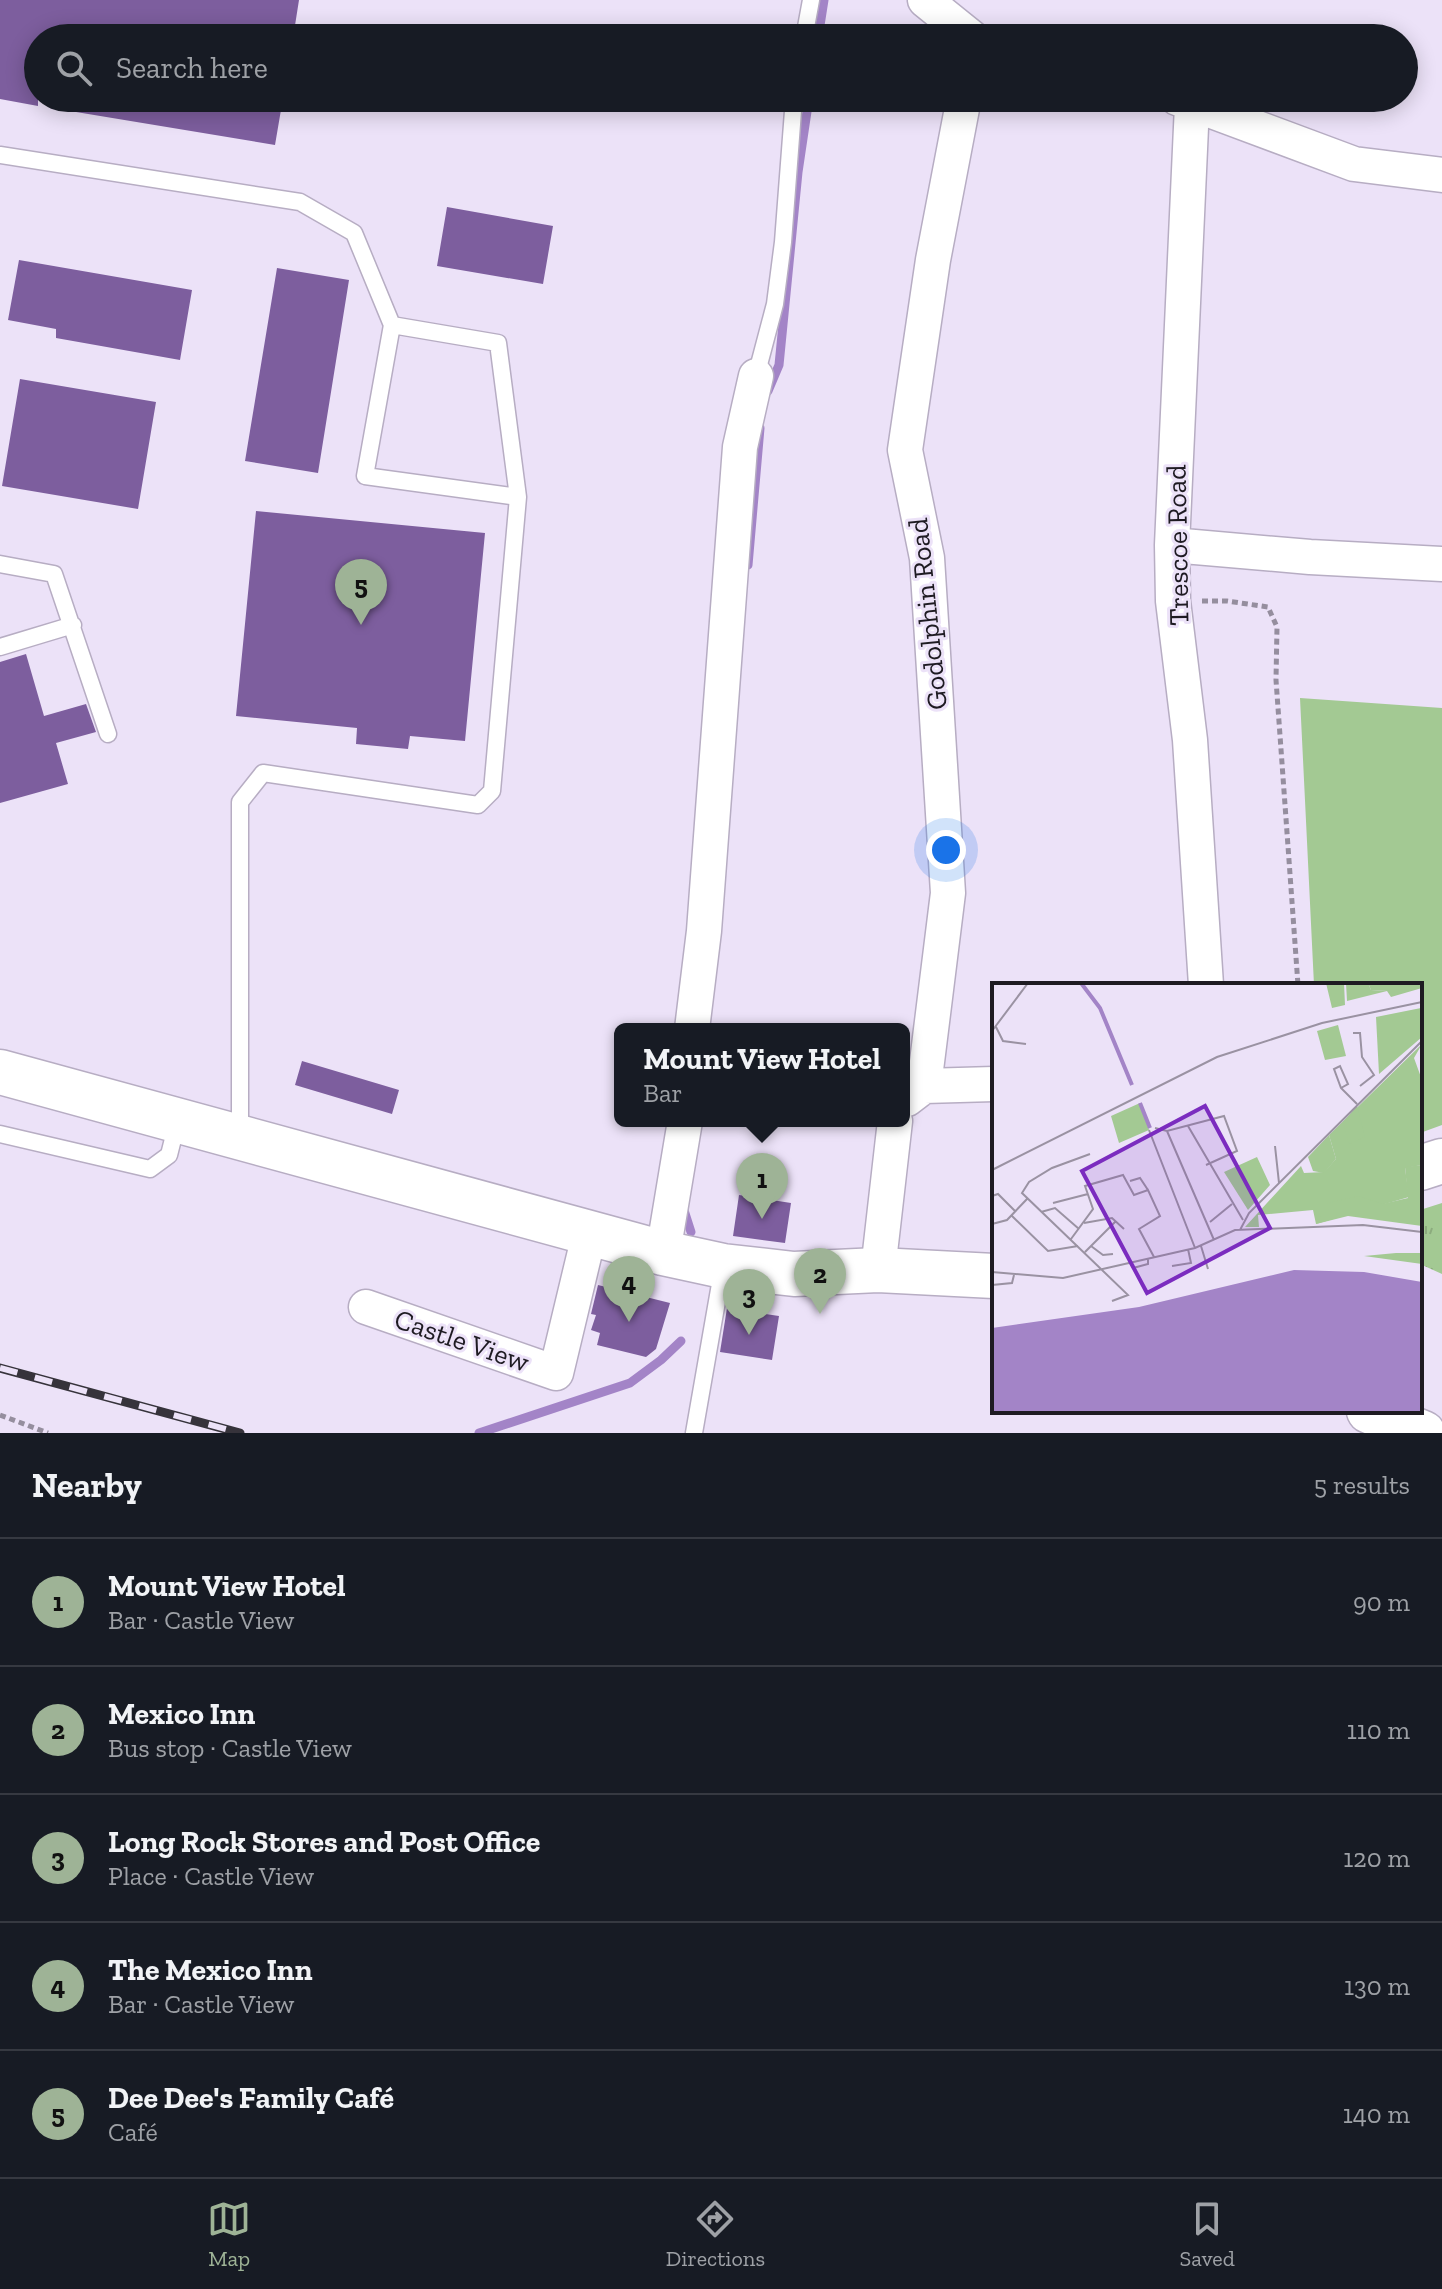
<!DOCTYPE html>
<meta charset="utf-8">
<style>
body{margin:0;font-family:"Zilla Slab",serif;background:#242831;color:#f1f3f6}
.you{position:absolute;left:946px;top:850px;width:28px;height:28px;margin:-20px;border:6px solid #fff;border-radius:50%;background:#1a73e8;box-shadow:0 0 0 12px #1a73e833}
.badge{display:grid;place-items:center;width:52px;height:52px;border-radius:50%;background:#9eb396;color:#111;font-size:26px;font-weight:700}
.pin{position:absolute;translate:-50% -66px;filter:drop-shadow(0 2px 4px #0008)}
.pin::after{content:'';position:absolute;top:42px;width:28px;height:24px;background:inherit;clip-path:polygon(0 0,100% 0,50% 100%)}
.popup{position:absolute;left:614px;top:1023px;width:296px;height:104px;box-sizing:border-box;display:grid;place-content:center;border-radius:12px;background:#171b24;filter:drop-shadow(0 2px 6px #0005);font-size:26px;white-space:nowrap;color:#9ea1a6}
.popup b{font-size:30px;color:#f1f3f6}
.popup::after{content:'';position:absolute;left:50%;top:100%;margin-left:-16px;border:16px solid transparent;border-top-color:#171b24}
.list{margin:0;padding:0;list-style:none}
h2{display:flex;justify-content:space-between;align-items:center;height:104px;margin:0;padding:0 32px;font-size:34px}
h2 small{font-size:26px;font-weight:400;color:#9ea1a6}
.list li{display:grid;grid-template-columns:52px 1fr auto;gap:24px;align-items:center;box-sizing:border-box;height:128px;padding:0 32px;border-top:2px solid #363941}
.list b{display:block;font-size:30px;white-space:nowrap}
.list p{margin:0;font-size:26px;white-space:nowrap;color:#9ea1a6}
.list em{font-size:26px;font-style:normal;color:#9ea1a6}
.icon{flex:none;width:44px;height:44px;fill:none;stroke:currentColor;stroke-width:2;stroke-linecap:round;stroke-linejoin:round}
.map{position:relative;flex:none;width:1442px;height:1433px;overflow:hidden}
.search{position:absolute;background:#171b24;box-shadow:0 4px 20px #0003;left:24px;right:24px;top:24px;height:88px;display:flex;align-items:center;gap:20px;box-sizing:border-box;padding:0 28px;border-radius:44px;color:#9ea1a6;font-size:30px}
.sheet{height:744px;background:#171b24}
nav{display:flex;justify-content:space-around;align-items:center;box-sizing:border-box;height:112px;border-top:2px solid #363941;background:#171b24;font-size:22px;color:#9ea1a6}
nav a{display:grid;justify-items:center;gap:4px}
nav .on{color:#9eb396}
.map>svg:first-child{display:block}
.grass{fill:url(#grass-tufts)}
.park{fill:#a3c993}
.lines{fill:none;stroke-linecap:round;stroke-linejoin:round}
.stream{stroke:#a384c7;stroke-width:9}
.building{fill:#7d5e9e}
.lane-casing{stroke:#b7adc3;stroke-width:19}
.street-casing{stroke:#b7adc3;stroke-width:37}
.secondary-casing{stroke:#b7adc3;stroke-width:47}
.path{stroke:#958e9e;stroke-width:5;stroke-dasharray:6 4;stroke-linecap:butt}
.lane{stroke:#fff;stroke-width:16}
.street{stroke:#fff;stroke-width:34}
.secondary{stroke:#fff;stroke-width:44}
.rail-casing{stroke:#36333b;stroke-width:9}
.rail{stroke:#ece2f8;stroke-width:6;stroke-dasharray:18;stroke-linecap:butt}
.labels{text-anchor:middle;stroke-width:6;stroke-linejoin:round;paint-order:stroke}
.street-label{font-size:28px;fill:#1e1b22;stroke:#ece2f8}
.inset-river{fill:none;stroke:#a384c7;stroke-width:4}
.inset-road{fill:none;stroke:#9a92a2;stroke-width:2}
.view{fill:#7b2cbf;fill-opacity:0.15;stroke:#7b2cbf;stroke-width:4}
.inset-edge{fill:none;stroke:#1e1b22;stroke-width:4}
</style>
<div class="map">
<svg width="1442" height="1433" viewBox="0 0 1442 1433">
<defs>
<pattern id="grass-tufts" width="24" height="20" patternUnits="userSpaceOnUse" patternTransform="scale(2)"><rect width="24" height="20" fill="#a3c993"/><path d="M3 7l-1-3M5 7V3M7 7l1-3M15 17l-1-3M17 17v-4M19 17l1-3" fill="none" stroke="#8cac7e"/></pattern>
</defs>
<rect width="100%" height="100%" fill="#ece2f8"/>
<!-- grass -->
<path class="grass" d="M 1442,1203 L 1442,1274 L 1420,1264 L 1420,1210 Z"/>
<!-- park -->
<path class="park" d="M 1300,698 L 1442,708 L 1442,1125 L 1420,1133 L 1420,985 L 1314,985 Z"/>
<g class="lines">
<!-- stream -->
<path class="stream" d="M 818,38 L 824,0
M 768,391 L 779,365 L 798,172 L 809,98
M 748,565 L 760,428
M 683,1207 L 691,1232
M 479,1433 L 630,1383 L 661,1360 L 681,1341"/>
</g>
<!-- building -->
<path class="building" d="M 0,0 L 299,0 L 293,38 L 38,38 L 38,106 L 0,99 Z
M 72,98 L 283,98 L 275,145 L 70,111 Z
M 447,207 L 553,226 L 543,284 L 437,266 Z
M 19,260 L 192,290 L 180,360 L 56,338 L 56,329 L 8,320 Z
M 277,268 L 349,280 L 318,473 L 245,461 Z
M 20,379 L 156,402 L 138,509 L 2,486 Z
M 256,511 L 485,533 L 465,741 L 410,736 L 408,749 L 356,744 L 357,728 L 236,716 Z
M 26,654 L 44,716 L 86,704 L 96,732 L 56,743 L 68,784 L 0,803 L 0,662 Z
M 302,1061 L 399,1090 L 392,1114 L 295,1085 Z
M 739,1195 L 791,1203 L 785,1243 L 733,1236 Z
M 598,1285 L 670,1303 L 656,1349 L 646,1357 L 597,1345 L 600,1333 L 591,1330 L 596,1315 L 591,1314 Z
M 727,1308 L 779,1316 L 772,1360 L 720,1352 Z"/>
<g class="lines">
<!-- lane casing -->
<g class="lane-casing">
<path id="lane" d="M 804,38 L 811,0
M 0,155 L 300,202 L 354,233 L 392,325 L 365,476 L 518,497 L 492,791 L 478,805 L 263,773 L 240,802 L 240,1134
M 392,325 L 498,343 L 518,497
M 756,376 L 775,304 L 783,242 L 794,98
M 0,564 L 54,574 L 108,734
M 0,647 L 73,625
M 0,1134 L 150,1169 L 169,1155 L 177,1123
M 694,1433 L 723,1267"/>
</g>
<!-- street casing -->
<g class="street-casing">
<path id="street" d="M 925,0 L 972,38
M 1177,98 L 1354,164 L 1442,175
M 1192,105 L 1172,545 L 1173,601 L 1190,740 L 1206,985
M 1172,545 L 1310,557 L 1442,564
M 692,1029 L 704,931 L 740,447 L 756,376
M 924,1086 L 948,893 L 927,558 L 905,450 L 933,260 L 964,98
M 907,1099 L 924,1086 L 994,1084
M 663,1253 L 685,1121
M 878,1270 L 895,1121
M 366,1307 L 556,1373 L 590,1231"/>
</g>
<!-- secondary casing -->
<g class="secondary-casing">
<path id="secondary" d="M 0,1072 L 663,1253 L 723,1266 L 794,1274 L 878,1270 L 994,1276
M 1420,1168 L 1442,1161
M 1369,1411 L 1423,1433"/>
</g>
<!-- path -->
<path class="path" d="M 1202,601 L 1227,601 L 1268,607 L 1277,627 L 1276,680 L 1298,985
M 0,1415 L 48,1433"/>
<!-- lane -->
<use href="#lane" class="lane"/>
<!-- street -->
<use href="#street" class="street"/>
<!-- secondary -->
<use href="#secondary" class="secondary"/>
<!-- rail casing -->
<g class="rail-casing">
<path id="rail" d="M 0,1368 L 240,1433"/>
</g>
<!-- rail -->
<use href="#rail" class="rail"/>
</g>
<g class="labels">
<!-- street labels -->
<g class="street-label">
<text transform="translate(1177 545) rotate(-91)" y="10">Trescoe Road</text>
<text transform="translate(927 614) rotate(-96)" y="10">Godolphin Road</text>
<text transform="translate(462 1340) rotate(19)" y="10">Castle View</text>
</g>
</g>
<!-- overview -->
<g transform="translate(992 983)">
<rect width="430" height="430" fill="#ece2f8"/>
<path d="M 334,0 L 352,0 L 353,22 L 340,25 ZM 354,0 L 376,0 L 379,7 L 395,8 L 355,18 ZM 429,25 L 430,54 L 387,91 L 384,34 ZM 346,42 L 354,73 L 333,77 L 325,48 ZM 430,61 L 422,75 L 430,97 L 430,182 L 413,185 L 417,214 L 324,241 L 321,227 L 266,232 L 267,244 L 253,244 L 309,183 L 312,190 L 332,189 L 344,176 L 337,152 ZM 430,270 L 430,281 L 372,273 L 404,270 Z" fill="#a3c993"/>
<path d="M 376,0 L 430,0 L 430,5 L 399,14 L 395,8 L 379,7 Z" fill="#a3c993"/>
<path d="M 430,182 L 430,243 L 356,233 L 324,241 L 336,220 L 367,213 L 390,221 L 416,215 L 413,184 Z" fill="#a3c993"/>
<path d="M 148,120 L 157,147 L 127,160 L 119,133 ZM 265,174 L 278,202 L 256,227 L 232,189 Z" fill="#a3c993"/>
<path d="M 365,123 L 373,154 L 357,161 L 351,139 ZM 337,152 L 344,176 L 332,190 L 321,188 L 316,174 Z" fill="#a3c993"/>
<path d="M 302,287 L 372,289 L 430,299 L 430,430 L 0,430 L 0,345 L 147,324 Z" fill="#a384c7"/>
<path class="inset-river" d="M 89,0 L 108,25 L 140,102M 148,120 L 158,145"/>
<path class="inset-road" d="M 4,44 L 11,58 L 34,61M 0,48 L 36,0M 361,50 L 368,50 L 370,74 L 382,92 L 368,103M 349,105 L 356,101 L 348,83 L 342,86 L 349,105 L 365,121M 196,143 L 251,237M 163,145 L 175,148 L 232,133 L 245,168 L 214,182M 157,147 L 203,265M 175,148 L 222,257M 283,163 L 287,200M 98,171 L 60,185 L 37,199 L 30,210 L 136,312 L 120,318M 0,187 L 225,74 L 330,40 L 430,19M 138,198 L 148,195 L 156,207M 0,213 L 6,211 L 24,229M 61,220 L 96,211M 49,229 L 63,225 L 87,246M 20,233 L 56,268 L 86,263M 218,239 L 240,221M 92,240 L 120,235 L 132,246M 0,241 L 15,237 L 35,216M 248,247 L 257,230 L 430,58M 79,256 L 101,226 L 93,203 L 131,192 L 142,212 L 156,207 L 168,233 L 147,246 L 162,274M 99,263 L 111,272 L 121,271M 209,263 L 216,286M 93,269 L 124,238M 138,280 L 141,285 L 156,281 L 156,276M 180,283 L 199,280 L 196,266M 0,289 L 71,295 L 203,265 L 243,247 L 371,242 L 430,249M 0,302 L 20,300 L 22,292"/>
<path class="view" d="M 213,123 L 278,245 L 155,310 L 90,188 Z"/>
<rect width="430" height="430" class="inset-edge"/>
</g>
</svg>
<div class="you"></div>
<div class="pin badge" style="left:762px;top:1219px">1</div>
<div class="popup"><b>Mount View Hotel</b>Bar</div>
<div class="pin badge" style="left:820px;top:1314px">2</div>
<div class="pin badge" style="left:749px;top:1335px">3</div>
<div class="pin badge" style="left:629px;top:1322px">4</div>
<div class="pin badge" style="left:361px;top:625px">5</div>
<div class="search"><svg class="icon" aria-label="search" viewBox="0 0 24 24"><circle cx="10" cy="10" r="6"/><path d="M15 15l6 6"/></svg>Search here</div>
</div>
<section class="sheet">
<h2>Nearby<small>5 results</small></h2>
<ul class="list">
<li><span class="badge">1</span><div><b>Mount View Hotel</b><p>Bar · Castle View</p></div><em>90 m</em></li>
<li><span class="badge">2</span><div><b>Mexico Inn</b><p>Bus stop · Castle View</p></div><em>110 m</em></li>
<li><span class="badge">3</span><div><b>Long Rock Stores and Post Office</b><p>Place · Castle View</p></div><em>120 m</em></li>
<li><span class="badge">4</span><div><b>The Mexico Inn</b><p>Bar · Castle View</p></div><em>130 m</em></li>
<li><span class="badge">5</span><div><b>Dee Dee's Family Café</b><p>Café</p></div><em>140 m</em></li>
</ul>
</section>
<nav>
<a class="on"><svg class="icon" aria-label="map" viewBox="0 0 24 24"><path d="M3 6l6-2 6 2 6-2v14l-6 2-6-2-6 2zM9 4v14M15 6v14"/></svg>Map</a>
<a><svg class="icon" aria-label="directions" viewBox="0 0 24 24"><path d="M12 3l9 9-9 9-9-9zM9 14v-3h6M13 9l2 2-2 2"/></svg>Directions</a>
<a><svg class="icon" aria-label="saved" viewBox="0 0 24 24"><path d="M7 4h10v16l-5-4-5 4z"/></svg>Saved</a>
</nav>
